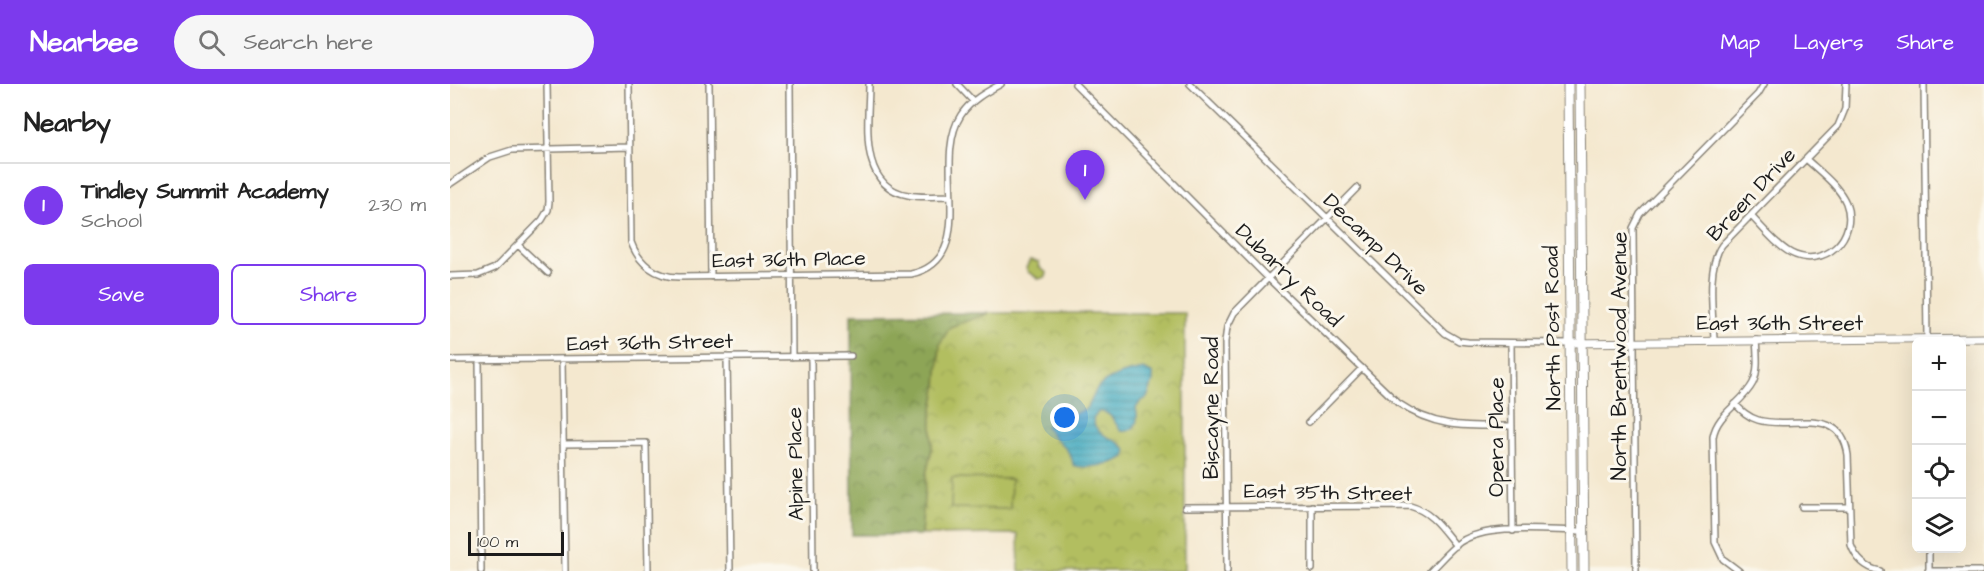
<!DOCTYPE html>
<meta charset="utf-8">
<style>
body{margin:0;font-family:"Architects Daughter",sans-serif;background:#f6f6f6;color:#222}
.controls{position:absolute;right:18px;bottom:18px;display:grid;overflow:hidden;border-radius:9px;box-shadow:0 6px 24px #0002}
.controls button{width:54px;height:54px;display:grid;place-items:center;padding:0;border:0;border-bottom:2px solid #e0e0e0;background:#fff;color:#222;font:30px sans-serif}
.scale{position:absolute;left:18px;bottom:15px;width:96px;box-sizing:border-box;padding-left:6px;border:3px solid #1c1c1c;border-top:0;font-size:16px;line-height:21px;white-space:nowrap;color:#1c1c1c;-webkit-text-stroke:4px #fbf7ec;paint-order:stroke}
.you{position:absolute;left:615px;top:334px;width:21px;height:21px;margin:-15px;border:4px solid #fff;border-radius:50%;background:#1a73e8;box-shadow:0 0 0 9px #1a73e833}
.badge{display:grid;place-items:center;width:39px;height:39px;border-radius:50%;background:#7c3aed;color:#fff;font-size:20px;font-weight:700}
.pin{position:absolute;translate:-50% -50px;filter:drop-shadow(0 2px 3px #0008)}
.pin::after{content:'';position:absolute;top:32px;width:21px;height:18px;background:inherit;clip-path:polygon(0 0,100% 0,50% 100%)}
.list{margin:0;padding:0;list-style:none}
h2{display:flex;justify-content:space-between;align-items:center;height:78px;margin:0;padding:0 24px;font-size:26px}
h2 small{font-size:20px;font-weight:400;color:#767676}
.list li{display:grid;grid-template-columns:39px 1fr auto;gap:18px;align-items:center;box-sizing:border-box;height:84px;padding:0 24px;border-top:2px solid #e0e0e0}
.list b{display:block;font-size:22px;white-space:nowrap}
.list p{margin:0;font-size:20px;white-space:nowrap;color:#767676}
.list em{font-size:20px;font-style:normal;color:#767676}
.actions{display:flex;gap:12px;padding:18px 24px}
.actions a{flex:1;padding:14px 0;border:2px solid #7c3aed;border-radius:9px;text-align:center;font-size:21px;color:#7c3aed}
.actions .main{background:#7c3aed;color:#fff}
.icon{flex:none;width:33px;height:33px;fill:none;stroke:currentColor;stroke-width:2;stroke-linecap:round;stroke-linejoin:round}
.map{position:relative;flex:none;width:1534px;height:487px;overflow:hidden}
header{display:flex;align-items:center;gap:36px;box-sizing:border-box;height:84px;padding:0 30px;background:#7c3aed;color:#fff}
header strong{font-size:28px}
nav{display:flex;gap:33px;margin-inline-start:auto;font-size:21px}
.search{width:420px;height:54px;background:#f6f6f6;display:flex;align-items:center;gap:15px;box-sizing:border-box;padding:0 21px;border-radius:33px;color:#767676;font-size:22px}
main{display:flex}
aside{flex:1;background:#fff}
.map>svg:first-child{display:block}
.forest{fill:url(#forest-crowns);stroke:#546039;stroke-width:1.5}
.park{fill:url(#park-crowns);stroke:#676d3e;stroke-width:1.5}
.pitch{fill:#b2be60;stroke:#676d3e;stroke-width:1.5}
.water{fill:url(#water-rules);stroke:#2e626e;stroke-width:1.5}
.lines{fill:none;stroke-linecap:round;stroke-linejoin:round}
.minor-casing{stroke:#888276;stroke-width:8}
.tertiary-casing{stroke:#888276;stroke-width:9}
.primary-casing{stroke:#888276;stroke-width:11}
.minor{stroke:#fff;stroke-width:5}
.tertiary{stroke:#fff;stroke-width:7}
.primary{stroke:#fff;stroke-width:9}
.labels{text-anchor:middle;stroke-width:6;stroke-linejoin:round;paint-order:stroke}
.street-label{font-size:21px;fill:#1c1c1c;stroke:#fbf7ec}
</style>
<header>
<strong>Nearbee</strong>
<div class="search"><svg class="icon" aria-label="search" viewBox="0 0 24 24"><circle cx="10" cy="10" r="6"/><path d="M15 15l6 6"/></svg>Search here</div>
<nav><a>Map</a><a>Layers</a><a>Share</a></nav>
</header>
<main>
<aside>
<h2>Nearby<small></small></h2>
<ul class="list">
<li><span class="badge">1</span><div><b>Tindley Summit Academy</b><p>School</p></div><em>230 m</em></li>
</ul>
<div class="actions"><a class="main">Save</a><a>Share</a></div>
</aside>
<div class="map">
<svg width="1534" height="487" viewBox="0 0 1534 487">
<defs>
<pattern id="forest-crowns" width="20" height="18" patternUnits="userSpaceOnUse" patternTransform="scale(1.5)"><rect width="20" height="18" fill="#8da556"/><path d="M2 6a3 3 0 1 1 6 0M12 15a3 3 0 1 1 6 0" fill="none" stroke="#728646"/></pattern>
<pattern id="park-crowns" width="20" height="18" patternUnits="userSpaceOnUse" patternTransform="scale(1.5)"><rect width="20" height="18" fill="#b2be60"/><path d="M2 6a3 3 0 1 1 6 0M12 15a3 3 0 1 1 6 0" fill="none" stroke="#98a353"/></pattern>
<pattern id="water-rules" width="6" height="5" patternUnits="userSpaceOnUse" patternTransform="scale(1.5)"><rect width="6" height="5" fill="#3fa9bf"/><path d="M0 2.5h6" fill="none" stroke="#34899a"/></pattern>
</defs>
<rect width="100%" height="100%" fill="#fbf7ec"/>
<filter id="ink" filterUnits="userSpaceOnUse"><feTurbulence type="fractalNoise" baseFrequency=".0167" numOctaves="2"/><feDisplacementMap in="SourceGraphic" scale="12" xChannelSelector="R" yChannelSelector="G"/><feConvolveMatrix kernelMatrix="1 2 1 2 8 2 1 2 1" color-interpolation-filters="sRGB"/></filter>
<filter id="wash" filterUnits="userSpaceOnUse"><feTurbulence type="fractalNoise" baseFrequency=".008" numOctaves="4" result="noise"/><feDisplacementMap in="SourceGraphic" scale="24" xChannelSelector="R" yChannelSelector="G"/><feGaussianBlur stdDeviation="1.35" result="paint"/><feColorMatrix in="noise" values="0 0 0 0 0 0 0 0 0 0 0 0 0 0 0 0 0 1.4 0 .05"/><feComposite in="paint" operator="in"/></filter>
<g filter="url(#wash)">
<rect width="100%" height="100%" fill="#f4e8cf"/>
<!-- forest -->
<path class="forest" d="M 540,229 L 500,243 L 490,260 L 487,305 L 482,330 L 482,364 L 476,391 L 471,451 L 402,451 L 401,230 Z"/>
<!-- park -->
<path class="park" d="M 580,176 L 589,178 L 590,184 L 597,189 L 596,193 L 589,195 L 578,188 L 576,184 Z
M 540,229 L 735,229 L 735,487 L 569,487 L 568,450 L 471,451 L 476,391 L 482,365 L 482,330 L 487,305 L 490,260 L 500,243 Z"/>
<!-- pitch -->
<path class="pitch" d="M 502,394 L 561,395 L 560,425 L 501,424 Z"/>
<!-- water -->
<path class="water" d="M 694,285 L 703,290 L 703,298 L 697,314 L 691,317 L 686,324 C 689,337 686,349 671,347 C 664,338 661,326 648,328 L 643,335 C 646,355 666,352 677,366 L 675,373 C 664,380 635,386 623,381 C 622,363 603,357 596,342 C 609,333 623,333 635,325 C 642,320 642,312 647,305 C 656,293 680,287 694,285 Z"/>
</g>
<g filter="url(#ink)">
<g class="lines">
<!-- minor casing -->
<g class="minor-casing">
<path id="minor" d="M 179,0 L 181,158 C 189,180 206,193 229,193 L 461,190 C 532,175 480,78 511,31 C 521,16 536,8 551,0
M 259,0 L 261,193
M 340,0 L 342,273
M 419,0 C 419,37 407,102 458,111 C 471,114 486,112 500,112
M 507,0 L 523,17
M 625,0 L 818,194 L 948,319 C 986,345 1019,342 1062,342
M 740,0 L 995,249 L 1009,257 L 1018,258 L 1120,259
M 1474,0 L 1477,256
M 0,100 L 40,73 L 62,66 L 179,63
M 1301,132 C 1313,144 1326,161 1341,169 C 1374,186 1409,153 1396,119 C 1389,102 1370,88 1356,75
M 68,161 L 98,189
M 0,192 L 28,191 L 45,184 L 92,136 L 98,126 L 99,118 L 97,0
M 1264,256 C 1263,229 1256,183 1272,161 L 1388,42 L 1395,25 L 1396,0
M 1061,259 L 1063,447
M 277,273 L 280,487
M 361,273 L 363,487
M 112,275 L 115,487
M 0,276 L 401,272
M 29,276 L 31,487
M 1285,320 C 1292,327 1298,333 1308,336 C 1340,346 1391,320 1398,371 L 1401,461 C 1406,475 1416,484 1430,487
M 859,338 L 912,284
M 113,360 L 196,359 L 198,487
M 862,422 L 862,485
M 735,423 L 960,422 C 982,428 992,445 1006,462
M 1352,423 L 1399,423
M 1479,464 L 1479,487
M 777,487 L 775,258 L 777,243 L 784,229 L 907,104
M 980,487 C 990,477 999,466 1010,458 C 1040,439 1098,447 1134,447
M 1186,487 L 1183,144 L 1190,130 L 1308,10 L 1314,0
M 1289,487 L 1273,475 L 1265,458 L 1263,353 C 1267,329 1292,320 1303,299 C 1309,286 1307,270 1306,256
M 1478,487 L 1530,487"/>
</g>
<!-- tertiary casing -->
<g class="tertiary-casing">
<path id="tertiary" d="M 1120,259 L 1534,254"/>
</g>
<!-- primary casing -->
<g class="primary-casing">
<path id="primary" d="M 1118,0 L 1122,487
M 1130,0 L 1134,487"/>
</g>
<!-- minor -->
<use href="#minor" class="minor"/>
<!-- tertiary -->
<use href="#tertiary" class="tertiary"/>
<!-- primary -->
<use href="#primary" class="primary"/>
</g>
</g>
<g class="labels">
<!-- street labels -->
<g class="street-label">
<text transform="translate(1301 110) rotate(-47)" y="7">Breen Drive</text>
<text transform="translate(926 160) rotate(44)" y="7">Decamp Drive</text>
<text transform="translate(339 175) rotate(-1)" y="7">East 36th Place</text>
<text transform="translate(839 191) rotate(44)" y="7">Dubarry Road</text>
<text x="1330" y="246">East 36th Street</text>
<text transform="translate(1102 244) rotate(-91)" y="7">North Post Road</text>
<text transform="translate(200 258) rotate(-1)" y="7">East 36th Street</text>
<text transform="translate(1169 272) rotate(-90)" y="7">North Brentwood Avenue</text>
<text transform="translate(761 324) rotate(-90)" y="7">Biscayne Road</text>
<text transform="translate(1046 353) rotate(-90)" y="7">Opera Place</text>
<text transform="translate(345 380) rotate(-91)" y="7">Alpine Place</text>
<text transform="translate(878 408) rotate(1)" y="7">East 35th Street</text>
</g>
</g>
</svg>
<div class="controls">
<button>+</button>
<button>−</button>
<button><svg class="icon" aria-label="locate" viewBox="0 0 24 24"><circle cx="12" cy="12" r="6"/><path d="M12 2v4M12 18v4M2 12h4M18 12h4"/></svg></button>
<button><svg class="icon" aria-label="layers" viewBox="0 0 24 24"><path d="M12 4l9 5-9 5-9-5zM3 14l9 5 9-5"/></svg></button>
</div>
<div class="scale">100 m</div>
<div class="you"></div>
<div class="pin badge" style="left:635px;top:116px">1</div>
</div>
</main>
